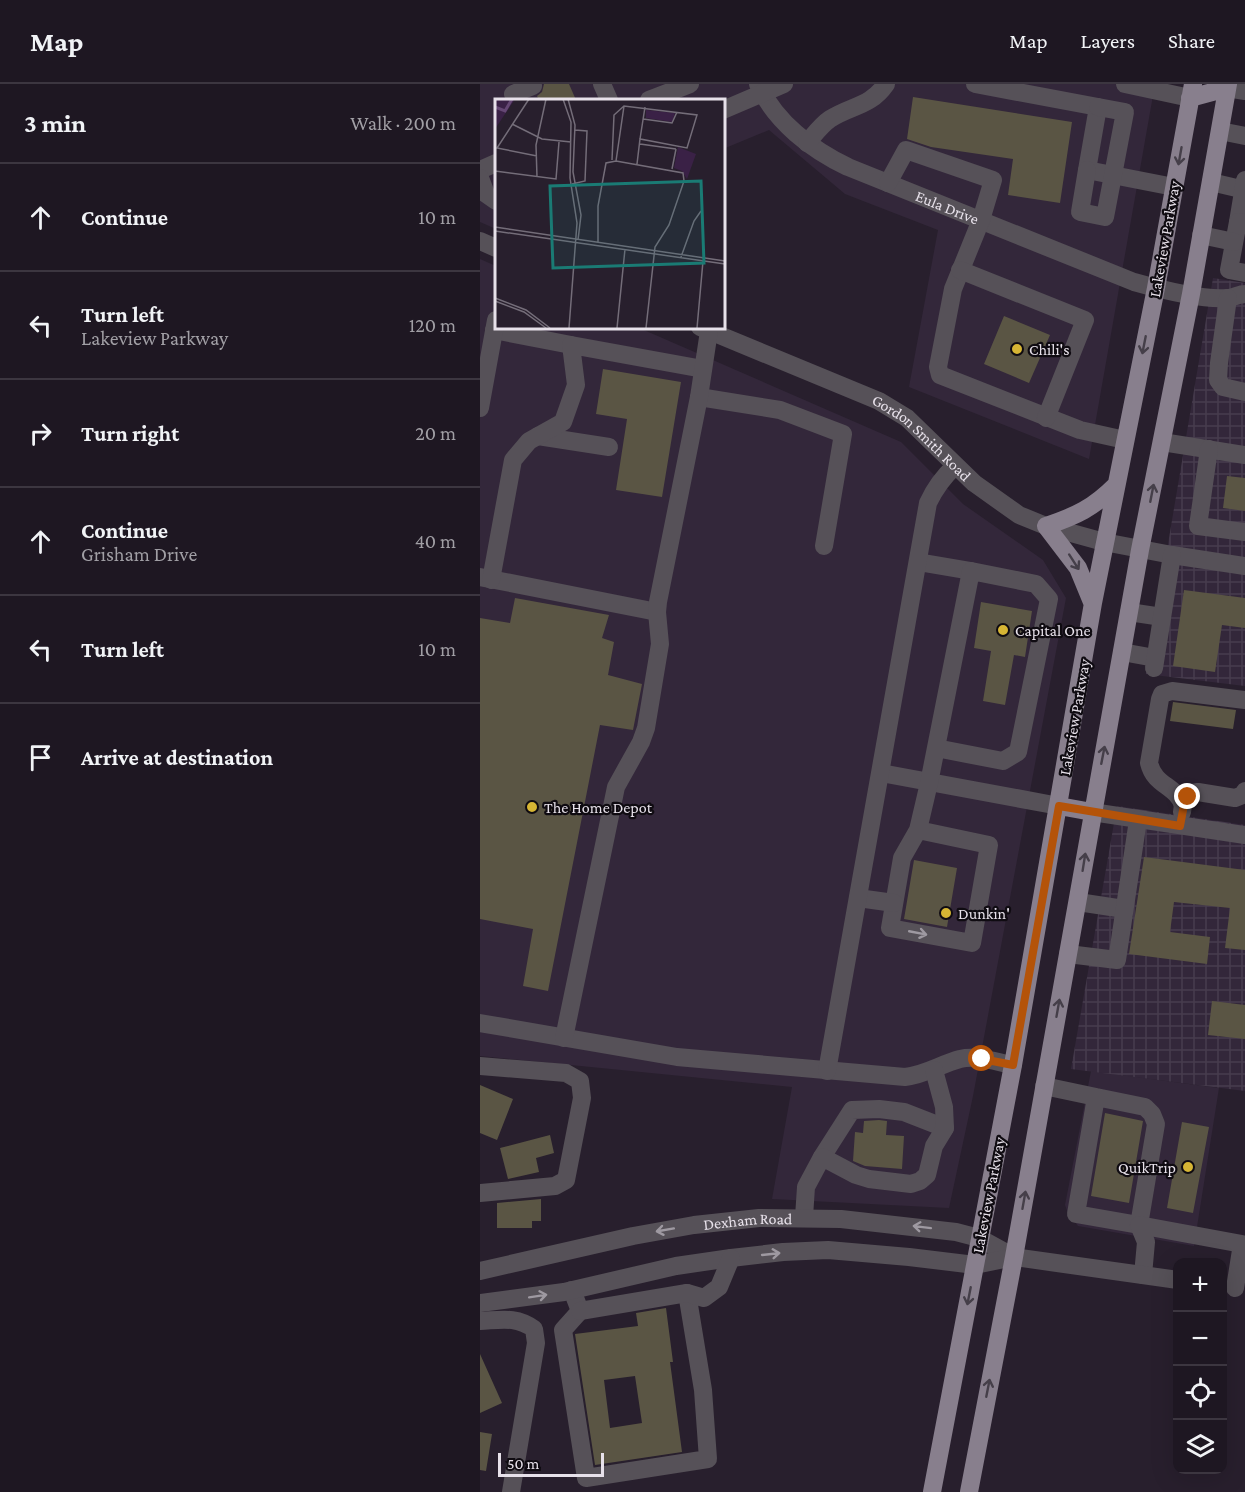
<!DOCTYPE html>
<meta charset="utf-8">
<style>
body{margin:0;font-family:"Crimson Pro",serif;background:#2b242f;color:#f1f3f6}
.controls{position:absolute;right:18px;bottom:18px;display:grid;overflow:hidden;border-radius:12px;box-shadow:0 6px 24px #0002}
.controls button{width:54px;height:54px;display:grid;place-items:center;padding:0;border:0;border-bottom:2px solid #3c3640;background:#1e1722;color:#f1f3f6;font:30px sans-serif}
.scale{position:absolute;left:18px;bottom:15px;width:106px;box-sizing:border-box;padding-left:6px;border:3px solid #e7e1ea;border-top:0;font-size:16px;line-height:21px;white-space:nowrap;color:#e7e1ea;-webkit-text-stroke:4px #0f0b11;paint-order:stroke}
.stop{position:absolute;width:18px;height:18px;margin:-14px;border:4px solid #b45309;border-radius:50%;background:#fff}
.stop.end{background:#b45309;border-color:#fff;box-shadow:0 2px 6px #0008}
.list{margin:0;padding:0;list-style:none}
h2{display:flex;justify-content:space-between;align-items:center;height:78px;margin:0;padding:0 24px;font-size:26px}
h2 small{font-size:20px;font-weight:400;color:#a19fa5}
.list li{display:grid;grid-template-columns:39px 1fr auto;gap:18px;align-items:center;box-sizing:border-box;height:108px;padding:0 24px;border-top:2px solid #3c3640}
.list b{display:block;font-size:22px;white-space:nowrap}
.list p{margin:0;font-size:20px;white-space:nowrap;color:#a19fa5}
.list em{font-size:20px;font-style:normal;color:#a19fa5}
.icon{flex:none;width:33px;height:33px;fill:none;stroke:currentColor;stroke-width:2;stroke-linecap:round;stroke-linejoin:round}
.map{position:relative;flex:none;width:765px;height:1408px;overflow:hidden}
header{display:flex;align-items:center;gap:36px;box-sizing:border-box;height:84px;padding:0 30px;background:#1e1722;border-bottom:2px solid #3c3640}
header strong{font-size:28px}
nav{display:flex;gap:33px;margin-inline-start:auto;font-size:21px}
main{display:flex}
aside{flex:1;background:#1e1722}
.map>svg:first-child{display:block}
.built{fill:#33273a}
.industrial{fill:url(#industrial-grid)}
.building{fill:#5a5544;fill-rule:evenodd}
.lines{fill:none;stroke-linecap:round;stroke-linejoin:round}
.minor{stroke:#565158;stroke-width:18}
.major{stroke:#887f8d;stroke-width:18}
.oneway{stroke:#453f49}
.oneway2{stroke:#9e99a1}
.route{stroke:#b45309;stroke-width:8}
.poi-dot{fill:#d6b534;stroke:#0f0b11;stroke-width:2}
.labels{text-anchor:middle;stroke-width:4.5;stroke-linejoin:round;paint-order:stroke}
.street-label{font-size:16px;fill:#e7e1ea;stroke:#0f0b11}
.poi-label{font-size:16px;fill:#e7e1ea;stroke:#0f0b11;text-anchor:start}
.inset-river{fill:none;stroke:#654774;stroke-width:3}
.inset-road{fill:none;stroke:#746d79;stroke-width:1.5}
.view{fill:#1a7b74;fill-opacity:0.15;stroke:#1a7b74;stroke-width:3}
.inset-edge{fill:none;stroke:#e7e1ea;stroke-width:3}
</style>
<header>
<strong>Map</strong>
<nav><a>Map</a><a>Layers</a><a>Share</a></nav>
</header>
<main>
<aside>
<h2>3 min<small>Walk · 200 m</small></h2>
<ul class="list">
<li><svg class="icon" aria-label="ahead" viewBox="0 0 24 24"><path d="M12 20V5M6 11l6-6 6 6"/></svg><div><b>Continue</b></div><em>10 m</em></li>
<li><svg class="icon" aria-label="left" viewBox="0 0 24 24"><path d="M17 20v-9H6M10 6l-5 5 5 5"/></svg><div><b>Turn left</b><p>Lakeview Parkway</p></div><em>120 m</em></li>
<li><svg class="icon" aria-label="right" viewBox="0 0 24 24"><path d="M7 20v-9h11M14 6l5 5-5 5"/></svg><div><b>Turn right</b></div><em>20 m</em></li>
<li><svg class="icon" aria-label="ahead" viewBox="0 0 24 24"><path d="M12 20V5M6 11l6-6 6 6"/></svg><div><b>Continue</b><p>Grisham Drive</p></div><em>40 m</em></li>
<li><svg class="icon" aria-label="left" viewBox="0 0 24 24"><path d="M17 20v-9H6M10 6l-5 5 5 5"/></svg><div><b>Turn left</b></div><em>10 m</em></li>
<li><svg class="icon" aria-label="arrive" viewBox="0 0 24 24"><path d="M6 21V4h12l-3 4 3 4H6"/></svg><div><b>Arrive at destination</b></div></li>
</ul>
</aside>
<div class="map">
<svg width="765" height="1408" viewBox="0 0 765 1408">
<defs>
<pattern id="industrial-grid" width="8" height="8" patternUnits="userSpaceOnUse" patternTransform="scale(1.5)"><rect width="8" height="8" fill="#33273a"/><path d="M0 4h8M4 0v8" fill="none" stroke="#473c4d"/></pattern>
</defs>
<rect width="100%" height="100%" fill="#281f2d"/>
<!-- built -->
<path class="built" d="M 0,0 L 675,0 L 609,375 L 429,303 L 458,146 L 365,110 L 289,46 L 243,65 L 243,16 L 16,16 L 16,145 L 0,138 Z
M 0,175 L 16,182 L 16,243 L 157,243 L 421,358 L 483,420 L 563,476 L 586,514 L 493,1012 L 469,1124 L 292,1115 L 312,1003 L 0,972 Z
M 611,987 L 739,1004 L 714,1162 L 598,1142 L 588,1129 L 585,1121 Z"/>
<!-- industrial -->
<path class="industrial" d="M 733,194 L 765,199 L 765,602 L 666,590 Z
M 637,722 L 765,741 L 765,1007 L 591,985 Z"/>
<!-- building -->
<path class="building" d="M 64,0 L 89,0 L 96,16 L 59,16 L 57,12 L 62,8 Z
M 433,13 L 592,38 L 580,119 L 528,111 L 533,75 L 451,63 L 427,55 Z
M 524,232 L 570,251 L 549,299 L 504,280 Z
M 123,285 L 201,298 L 182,413 L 136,406 L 147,335 L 116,330 Z
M 747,392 L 765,394 L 765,427 L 743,424 Z
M 704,506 L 765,514 L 765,544 L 742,541 L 735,588 L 693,582 Z
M 35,514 L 129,531 L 122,554 L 134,558 L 128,591 L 162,600 L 153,646 L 120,641 L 68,907 L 43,902 L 53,845 L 0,835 L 0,534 L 30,539 Z
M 501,518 L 552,527 L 545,573 L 534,571 L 525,621 L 503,617 L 511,567 L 494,564 Z
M 693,618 L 756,626 L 753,645 L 690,637 Z
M 664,773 L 765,786 L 765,866 L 745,864 L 750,824 L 694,818 L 690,848 L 730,853 L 727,880 L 649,870 Z
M 434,776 L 477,784 L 467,843 L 424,835 Z
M 732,917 L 765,921 L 765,955 L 728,951 Z
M 0,1001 L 33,1015 L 17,1056 L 0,1049 Z
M 625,1029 L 663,1037 L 649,1119 L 611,1112 Z
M 399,1036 L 407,1037 L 406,1051 L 424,1052 L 422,1085 L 385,1082 L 373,1077 L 375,1048 L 383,1049 L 384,1037 Z
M 702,1038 L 729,1043 L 713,1129 L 687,1124 Z
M 70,1051 L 74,1069 L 56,1074 L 59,1088 L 28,1095 L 20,1064 Z
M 61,1115 L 61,1137 L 52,1137 L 52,1144 L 17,1144 L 17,1119 Z
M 186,1224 L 193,1278 L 190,1278 L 202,1368 L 115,1381 L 95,1250 L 158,1242 L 156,1229 ZM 155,1292 L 162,1339 L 130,1344 L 124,1296 Z
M 0,1270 L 22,1319 L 0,1329 Z
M 0,1348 L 12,1350 L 6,1387 L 0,1386 Z"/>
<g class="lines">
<!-- minor -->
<g class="minor">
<path d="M 122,0 L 129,16"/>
<path id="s1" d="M 278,0 C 295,38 332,66 368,83 L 654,198 C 679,205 721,216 747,214 C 753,214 759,210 765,210"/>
<path d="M 495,0 L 618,23 L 607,86 L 694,103"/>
<path d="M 645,0 L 710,14"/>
<path d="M 747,4 L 765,7"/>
<path d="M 33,10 L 53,2"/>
<path d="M 169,16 L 210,0"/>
<path d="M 243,26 L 304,0"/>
<path d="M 740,47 L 765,52"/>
<path d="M 327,59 C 334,51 341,41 350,35 C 372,21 390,23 406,0"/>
<path d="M 0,86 L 16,79"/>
<path d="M 607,86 L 600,128 L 625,133 L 645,28 L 618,23"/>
<path d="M 0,94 L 6,110 L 16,117"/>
<path d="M 731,98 L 765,106"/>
<path d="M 408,99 L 426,66 L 513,96 L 501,136 L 473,205 L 458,283 L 460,291 L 600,346 L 645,356"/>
<path d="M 758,138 L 765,96"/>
<path d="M 765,139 L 758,138 L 749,186 L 765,189"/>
<path d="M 721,151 L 754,158"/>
<path d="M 0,157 L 16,164"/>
<path d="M 480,186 L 605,236 L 566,334"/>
<path d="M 748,214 L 739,279 L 738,296 L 743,303 L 765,308"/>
<path id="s2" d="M 220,243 L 399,317 L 427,334 L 494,399 L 539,431 L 566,442 L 624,458 L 692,471 L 765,482"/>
<path d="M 14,246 L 91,261"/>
<path d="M 219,313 L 300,326 L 363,350 L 344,462"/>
<path d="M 0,324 L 16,236"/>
<path d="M 58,352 L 129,363"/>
<path d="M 682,358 L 765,371"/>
<path d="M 729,365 L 718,442 L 765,448"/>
<path d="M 438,478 L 491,487"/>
<path d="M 0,493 L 177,528"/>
<path d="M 11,496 L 33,376 L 49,357 L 83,338 L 96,301 L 91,261 L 223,285"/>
<path d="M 649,528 L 682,533"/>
<path d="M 642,568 L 675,574"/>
<path d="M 674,584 L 692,471"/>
<path d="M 401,689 L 579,722"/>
<path d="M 703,721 C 695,700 675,703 669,679 L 680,615 L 682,610 L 692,607 L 765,616"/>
<path d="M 612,728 L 765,751"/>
<path d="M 702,728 L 703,721 L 712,709 L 718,708 L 755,714 L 763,711 L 765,707"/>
<path d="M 438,746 L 509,761 L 492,859 L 410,844 L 422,774 L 438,746 L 449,699 L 491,487 L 556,500 L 569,515 L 538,668 L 523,677 L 456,664"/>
<path d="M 378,814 L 414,819"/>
<path d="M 598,818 L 644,825"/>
<path d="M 588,870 L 637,876 L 658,736"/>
<path d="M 0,939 L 197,973 L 425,993 C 445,991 461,980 480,975 C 497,971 516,978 533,981"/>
<path d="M 84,954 L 136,703 L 161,658 L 166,644 L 180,560 L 177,528 L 178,518 L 219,313 L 229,247"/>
<path d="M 0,982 L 86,989 L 100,997 L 102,1014 L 86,1096 L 75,1102 L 0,1109"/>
<path d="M 347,987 L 448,419 C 455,404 463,393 475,382"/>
<path d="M 564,1002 L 616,1013 L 596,1130 L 659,1141 L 676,1040 L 672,1030 L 665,1023 L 616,1013"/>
<path d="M 342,1073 L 372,1026 L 399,1025 L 424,1028 L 465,1044"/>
<path d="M 324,1133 L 326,1103 L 342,1073 L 376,1091 L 389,1095 L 431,1100 L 440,1097 L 447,1091 L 454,1062 L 465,1044 L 464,1023 L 454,986"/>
<path id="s3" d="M 0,1187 L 153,1152 L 214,1141 L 279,1134 L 361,1135 L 476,1148 L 499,1154 L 534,1173"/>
<path d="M 663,1191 L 666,1158 L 659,1141 L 762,1160 L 755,1204"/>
<path d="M 92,1206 L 100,1227 L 83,1246 L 106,1394 L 228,1375 L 223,1306 L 207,1209"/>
<path d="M 0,1219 L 84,1208 L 196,1182 L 251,1174 L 303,1168 L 348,1166 L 429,1173 L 495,1181 L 534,1173 L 698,1196"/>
<path d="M 100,1227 L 207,1209 L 224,1214 L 239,1203 L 251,1174"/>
<path d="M 0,1237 C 21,1236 36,1232 54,1245 L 56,1259 L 31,1408"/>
</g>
<!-- major -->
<path class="major" d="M 710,14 L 747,4
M 612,518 L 598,484 L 566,442 C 596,432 613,424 636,401
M 579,722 L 612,728
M 452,1408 L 533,981 L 613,519 L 676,204 L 713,0
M 489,1408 L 534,1173 L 660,466 L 711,210 L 748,0"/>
</g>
<!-- one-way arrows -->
<defs><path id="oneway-shaft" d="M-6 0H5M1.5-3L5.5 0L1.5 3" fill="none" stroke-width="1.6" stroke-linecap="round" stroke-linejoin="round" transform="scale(1.5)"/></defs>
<g class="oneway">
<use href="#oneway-shaft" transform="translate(700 72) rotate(100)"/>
<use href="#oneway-shaft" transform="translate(664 261) rotate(101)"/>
<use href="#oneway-shaft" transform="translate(672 409) rotate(-79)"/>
<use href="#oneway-shaft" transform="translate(594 478) rotate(57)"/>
<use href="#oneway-shaft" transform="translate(623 671) rotate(-79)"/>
<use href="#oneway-shaft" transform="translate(604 778) rotate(-81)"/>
<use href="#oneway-shaft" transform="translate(578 924) rotate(-80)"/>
<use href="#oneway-shaft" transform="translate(544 1116) rotate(-80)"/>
<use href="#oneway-shaft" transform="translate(489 1212) rotate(101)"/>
<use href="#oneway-shaft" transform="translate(508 1304) rotate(-79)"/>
</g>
<g class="oneway2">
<use href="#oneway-shaft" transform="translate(438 849) rotate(11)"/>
<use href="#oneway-shaft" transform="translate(442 1143) rotate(-173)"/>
<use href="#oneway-shaft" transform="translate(185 1146) rotate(170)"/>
<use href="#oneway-shaft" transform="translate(291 1170) rotate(-6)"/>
<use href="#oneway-shaft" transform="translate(58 1212) rotate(-9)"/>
</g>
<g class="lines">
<!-- route -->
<path class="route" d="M 502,975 L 533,981 L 579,722 L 700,742 L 704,721 L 708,713"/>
</g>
<!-- markers -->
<g class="poi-dot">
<circle cx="537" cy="265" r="6"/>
<circle cx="523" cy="546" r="6"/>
<circle cx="52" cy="723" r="6"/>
<circle cx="466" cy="829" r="6"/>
<circle cx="708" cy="1083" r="6"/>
</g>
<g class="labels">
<!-- street labels -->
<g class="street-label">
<text dy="6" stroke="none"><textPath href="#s1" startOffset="232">Eula Drive</textPath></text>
<text transform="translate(684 155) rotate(-80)" y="6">Lakeview Parkway</text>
<text dy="6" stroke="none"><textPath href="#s2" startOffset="250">Gordon Smith Road</textPath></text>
<text transform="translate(594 633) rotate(-80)" y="6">Lakeview Parkway</text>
<text transform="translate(508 1111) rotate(-79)" y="6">Lakeview Parkway</text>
<text dy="6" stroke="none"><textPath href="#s3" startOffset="273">Dexham Road</textPath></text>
</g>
<!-- poi labels -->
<g class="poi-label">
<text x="549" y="271">Chili's</text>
<text x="535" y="552">Capital One</text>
<text x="64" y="729">The Home Depot</text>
<text x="478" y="835">Dunkin'</text>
<text x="696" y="1089" text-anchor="end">QuikTrip</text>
</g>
</g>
<!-- overview -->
<g transform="translate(15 15)">
<rect width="230" height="230" fill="#281f2d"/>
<path d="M 0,0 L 20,0 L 0,30 ZM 151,11 L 180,14 L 177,23 L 151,19 ZM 183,48 L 201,55 L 192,80 L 187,72 L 179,69 Z" fill="#3a2146"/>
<path class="inset-river" d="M 0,8 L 10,12 L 17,0"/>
<path class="inset-road" d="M 34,0 L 2,49 L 42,57M 68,0 L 76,23 L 75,79 L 82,124 L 74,229M 73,0 L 80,26 L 78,73 L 86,116 L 83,141M 148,20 L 177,24 L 182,13M 17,25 L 47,40 L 76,43M 145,40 L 150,8M 145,45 L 181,50M 117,61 L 119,16 L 129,7 L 202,16 L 192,49 L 145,40 L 142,65M 121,62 L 129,7M 177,70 L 181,50M 0,72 L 61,80 L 64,43M 42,78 L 41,46 L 51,0M 77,85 L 90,82 L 92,32 L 80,31M 0,128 L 230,162M 0,132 L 230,165M 103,143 L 103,107 L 111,64 L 121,62 L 188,74 L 189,82 L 174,126 L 160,148 L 151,229M 186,158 L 199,122 L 206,112M 0,199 L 31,211 L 55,229M 0,202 L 29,213 L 51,229M 122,229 L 130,150M 202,229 L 208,162"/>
<path class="view" d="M 206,82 L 209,164 L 58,169 L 55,87 Z"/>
<rect width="230" height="230" class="inset-edge"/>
</g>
</svg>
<div class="controls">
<button>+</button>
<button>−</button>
<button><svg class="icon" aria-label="locate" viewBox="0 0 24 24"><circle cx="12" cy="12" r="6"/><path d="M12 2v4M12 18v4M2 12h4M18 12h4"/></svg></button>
<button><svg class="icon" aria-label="layers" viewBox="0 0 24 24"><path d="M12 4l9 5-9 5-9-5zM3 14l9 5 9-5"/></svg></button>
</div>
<div class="scale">50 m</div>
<div class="stop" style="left:502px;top:975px"></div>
<div class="stop end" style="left:708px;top:713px"></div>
</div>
</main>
